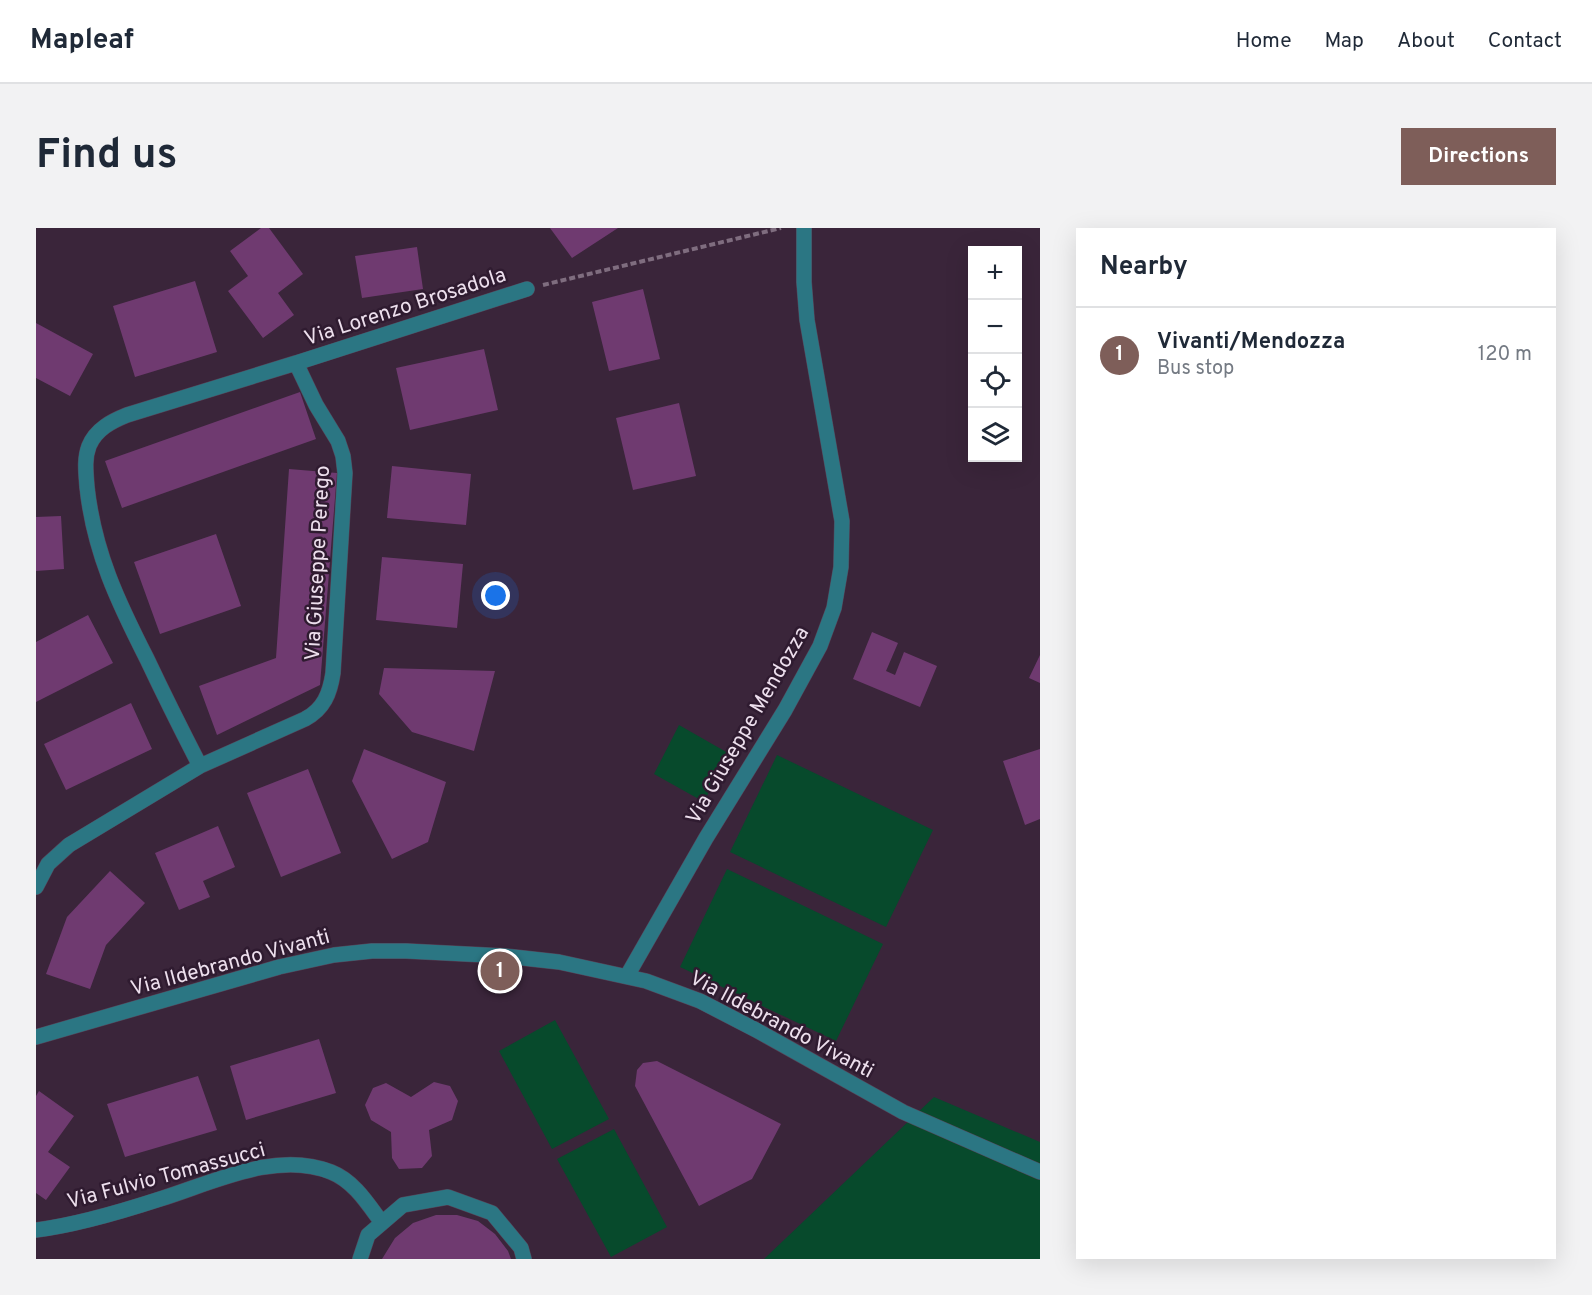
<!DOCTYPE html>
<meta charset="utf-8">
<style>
body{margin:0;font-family:Overpass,sans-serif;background:#f2f2f3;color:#1f2937}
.controls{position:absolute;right:18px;top:18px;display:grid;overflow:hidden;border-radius:0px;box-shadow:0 6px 24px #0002}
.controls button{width:54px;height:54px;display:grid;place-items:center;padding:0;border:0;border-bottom:2px solid #e0e1e3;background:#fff;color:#1f2937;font:30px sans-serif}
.you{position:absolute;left:460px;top:368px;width:21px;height:21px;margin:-15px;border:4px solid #fff;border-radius:50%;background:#1a73e8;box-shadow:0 0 0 9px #1a73e833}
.badge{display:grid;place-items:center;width:39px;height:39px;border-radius:50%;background:#7e5e59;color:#fff;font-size:20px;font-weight:700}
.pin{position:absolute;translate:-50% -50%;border:3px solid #fff;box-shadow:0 2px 6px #0006}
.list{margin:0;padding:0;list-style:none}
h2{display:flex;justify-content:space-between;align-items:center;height:78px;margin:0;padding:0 24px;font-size:26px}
h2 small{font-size:20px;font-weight:400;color:#747a83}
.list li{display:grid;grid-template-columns:39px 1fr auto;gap:18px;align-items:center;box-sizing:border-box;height:96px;padding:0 24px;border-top:2px solid #e0e1e3}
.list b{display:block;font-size:22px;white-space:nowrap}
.list p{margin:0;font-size:20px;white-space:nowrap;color:#747a83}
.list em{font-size:20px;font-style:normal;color:#747a83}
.icon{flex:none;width:33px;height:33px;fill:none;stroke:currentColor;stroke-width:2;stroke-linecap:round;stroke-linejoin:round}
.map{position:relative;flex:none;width:1004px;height:1031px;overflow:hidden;border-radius:0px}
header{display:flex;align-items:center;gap:36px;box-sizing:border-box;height:84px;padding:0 30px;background:#fff;border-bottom:2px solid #e0e1e3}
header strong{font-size:28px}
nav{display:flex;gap:33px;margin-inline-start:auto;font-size:21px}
.intro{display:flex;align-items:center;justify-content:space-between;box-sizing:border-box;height:144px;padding:0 36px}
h1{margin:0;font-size:42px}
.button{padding:15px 27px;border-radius:0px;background:#7e5e59;color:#fff;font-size:21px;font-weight:700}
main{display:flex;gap:36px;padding:0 36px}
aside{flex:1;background:#fff;border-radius:0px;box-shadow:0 6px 24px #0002}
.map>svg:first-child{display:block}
.green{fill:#074a2c}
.building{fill:#6f3a70}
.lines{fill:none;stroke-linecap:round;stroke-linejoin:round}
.minor-casing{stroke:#574357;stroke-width:16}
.path{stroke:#7f6d7f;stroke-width:4;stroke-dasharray:6 3;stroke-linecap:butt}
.minor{stroke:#2b7683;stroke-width:15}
.labels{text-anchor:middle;stroke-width:5;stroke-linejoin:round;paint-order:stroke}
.street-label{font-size:21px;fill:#eddfed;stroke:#2f1b30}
</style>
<header>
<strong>Mapleaf</strong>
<nav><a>Home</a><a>Map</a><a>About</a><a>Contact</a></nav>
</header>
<div class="intro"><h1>Find us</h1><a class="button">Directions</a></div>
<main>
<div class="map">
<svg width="1004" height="1031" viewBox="0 0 1004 1031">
<rect width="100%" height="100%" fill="#3a253a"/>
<!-- green -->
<path class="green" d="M 643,497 L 692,525 L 668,574 L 618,546 Z
M 741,527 L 897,602 L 850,699 L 694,624 Z
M 691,641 L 847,716 L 800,813 L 644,739 Z
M 519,792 L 573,891 L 516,921 L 463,823 Z
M 898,869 L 1004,914 L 1004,1031 L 728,1031 Z
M 578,901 L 631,999 L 575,1029 L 521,931 Z"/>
<!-- building -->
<path class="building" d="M 225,0 L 233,0 L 267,46 L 242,65 L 258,87 L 227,110 L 192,63 L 212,48 L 194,23 Z
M 514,0 L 582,0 L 536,30 Z
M 381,19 L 387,61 L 326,70 L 319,28 Z
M 159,53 L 181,124 L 99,149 L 77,78 Z
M 607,61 L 624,131 L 573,143 L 556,74 Z
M 0,95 L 57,126 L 34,168 L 0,150 Z
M 448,121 L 462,182 L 374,202 L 360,140 Z
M 264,164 L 280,211 L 86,280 L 69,233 Z
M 643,175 L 660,248 L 597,262 L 580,190 Z
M 356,238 L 435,246 L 430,297 L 351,290 Z
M 253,241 L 301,245 L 284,457 L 181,507 L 163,458 L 240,430 Z
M 25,288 L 28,341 L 0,343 L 0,289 Z
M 180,306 L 205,378 L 124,406 L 98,334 Z
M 346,329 L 427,336 L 421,400 L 340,392 Z
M 52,387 L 77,435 L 0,474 L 0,414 Z
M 836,404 L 862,415 L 850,443 L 859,447 L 868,424 L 901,438 L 884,479 L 817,451 Z
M 1004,427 L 1004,455 L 993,450 Z
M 348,440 L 459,443 L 438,523 L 376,504 L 343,466 Z
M 95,475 L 116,521 L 30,562 L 8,516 Z
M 328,521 L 410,554 L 392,614 L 356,631 L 316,553 Z
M 1004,521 L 1004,591 L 989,597 L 967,533 Z
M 272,541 L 305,625 L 245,649 L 211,565 Z
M 182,598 L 199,639 L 167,653 L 174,669 L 143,682 L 119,625 Z
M 74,643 L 109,675 L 70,717 L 54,761 L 10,746 L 31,689 Z
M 283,811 L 300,865 L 210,892 L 194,838 Z
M 621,833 L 745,896 L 716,951 L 663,978 L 599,858 L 601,842 L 607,835 Z
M 162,848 L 181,902 L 89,929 L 71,876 Z
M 398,854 L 414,858 L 422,873 L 416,892 L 393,902 L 396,928 L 386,940 L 363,941 L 356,930 L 355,904 L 335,892 L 329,877 L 337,860 L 350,855 L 375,869 Z
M 3,863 L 38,888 L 12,924 L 34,939 L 10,972 L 0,965 L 0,868 Z
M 400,987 L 421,987 L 442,993 L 459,1006 L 472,1023 L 475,1031 L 346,1031 L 359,1010 L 377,995 Z"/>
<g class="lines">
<!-- minor casing -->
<g class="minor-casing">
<path id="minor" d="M 260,135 L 491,61
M 0,659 L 12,636 L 33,617 L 164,538 L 269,491 C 288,481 294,465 297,445 L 309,245 L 307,228 L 302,213 L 280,177 L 260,135 L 91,187 C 76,193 60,201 53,218 C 48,231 50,245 51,259 C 58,324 82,374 111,431 C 128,467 146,503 164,538
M 591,748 L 670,610 L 749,482 L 784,418 L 798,380 L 805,339 L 806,293 L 771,92 L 768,54 L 768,0
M 0,809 L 243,739 L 298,727 L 336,723 L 370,723 L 469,728 L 523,734 L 610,753 L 664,773 L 722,803 L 867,884 L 1004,944
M 0,1002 C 41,997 84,984 124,971 C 176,955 240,922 295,944 C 318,953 332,976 346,995
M 324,1031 L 332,1007 L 367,977 L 412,969 L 456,985 L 485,1020 L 488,1031"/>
</g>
<!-- path -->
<path class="path" d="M 507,57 L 745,0"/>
<!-- minor -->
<use href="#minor" class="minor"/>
</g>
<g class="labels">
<!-- street labels -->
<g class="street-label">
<text transform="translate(369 78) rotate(-18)" y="7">Via Lorenzo Brosadola</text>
<text transform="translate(281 335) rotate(-87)" y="7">Via Giuseppe Perego</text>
<text transform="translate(711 497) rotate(-60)" y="7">Via Giuseppe Mendozza</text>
<text transform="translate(194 734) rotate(-15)" y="7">Via Ildebrando Vivanti</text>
<text transform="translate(746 796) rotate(28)" y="7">Via Ildebrando Vivanti</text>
<text transform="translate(130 947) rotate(-15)" y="7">Via Fulvio Tomassucci</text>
</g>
</g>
</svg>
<div class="controls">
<button>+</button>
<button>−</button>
<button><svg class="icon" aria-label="locate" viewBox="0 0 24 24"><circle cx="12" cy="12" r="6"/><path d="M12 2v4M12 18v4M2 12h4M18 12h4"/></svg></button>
<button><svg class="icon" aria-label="layers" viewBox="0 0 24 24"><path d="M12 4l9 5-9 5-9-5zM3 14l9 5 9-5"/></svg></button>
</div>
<div class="you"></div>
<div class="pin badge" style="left:464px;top:743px">1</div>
</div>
<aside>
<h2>Nearby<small></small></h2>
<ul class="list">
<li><span class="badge">1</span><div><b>Vivanti/Mendozza</b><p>Bus stop</p></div><em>120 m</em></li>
</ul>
</aside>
</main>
